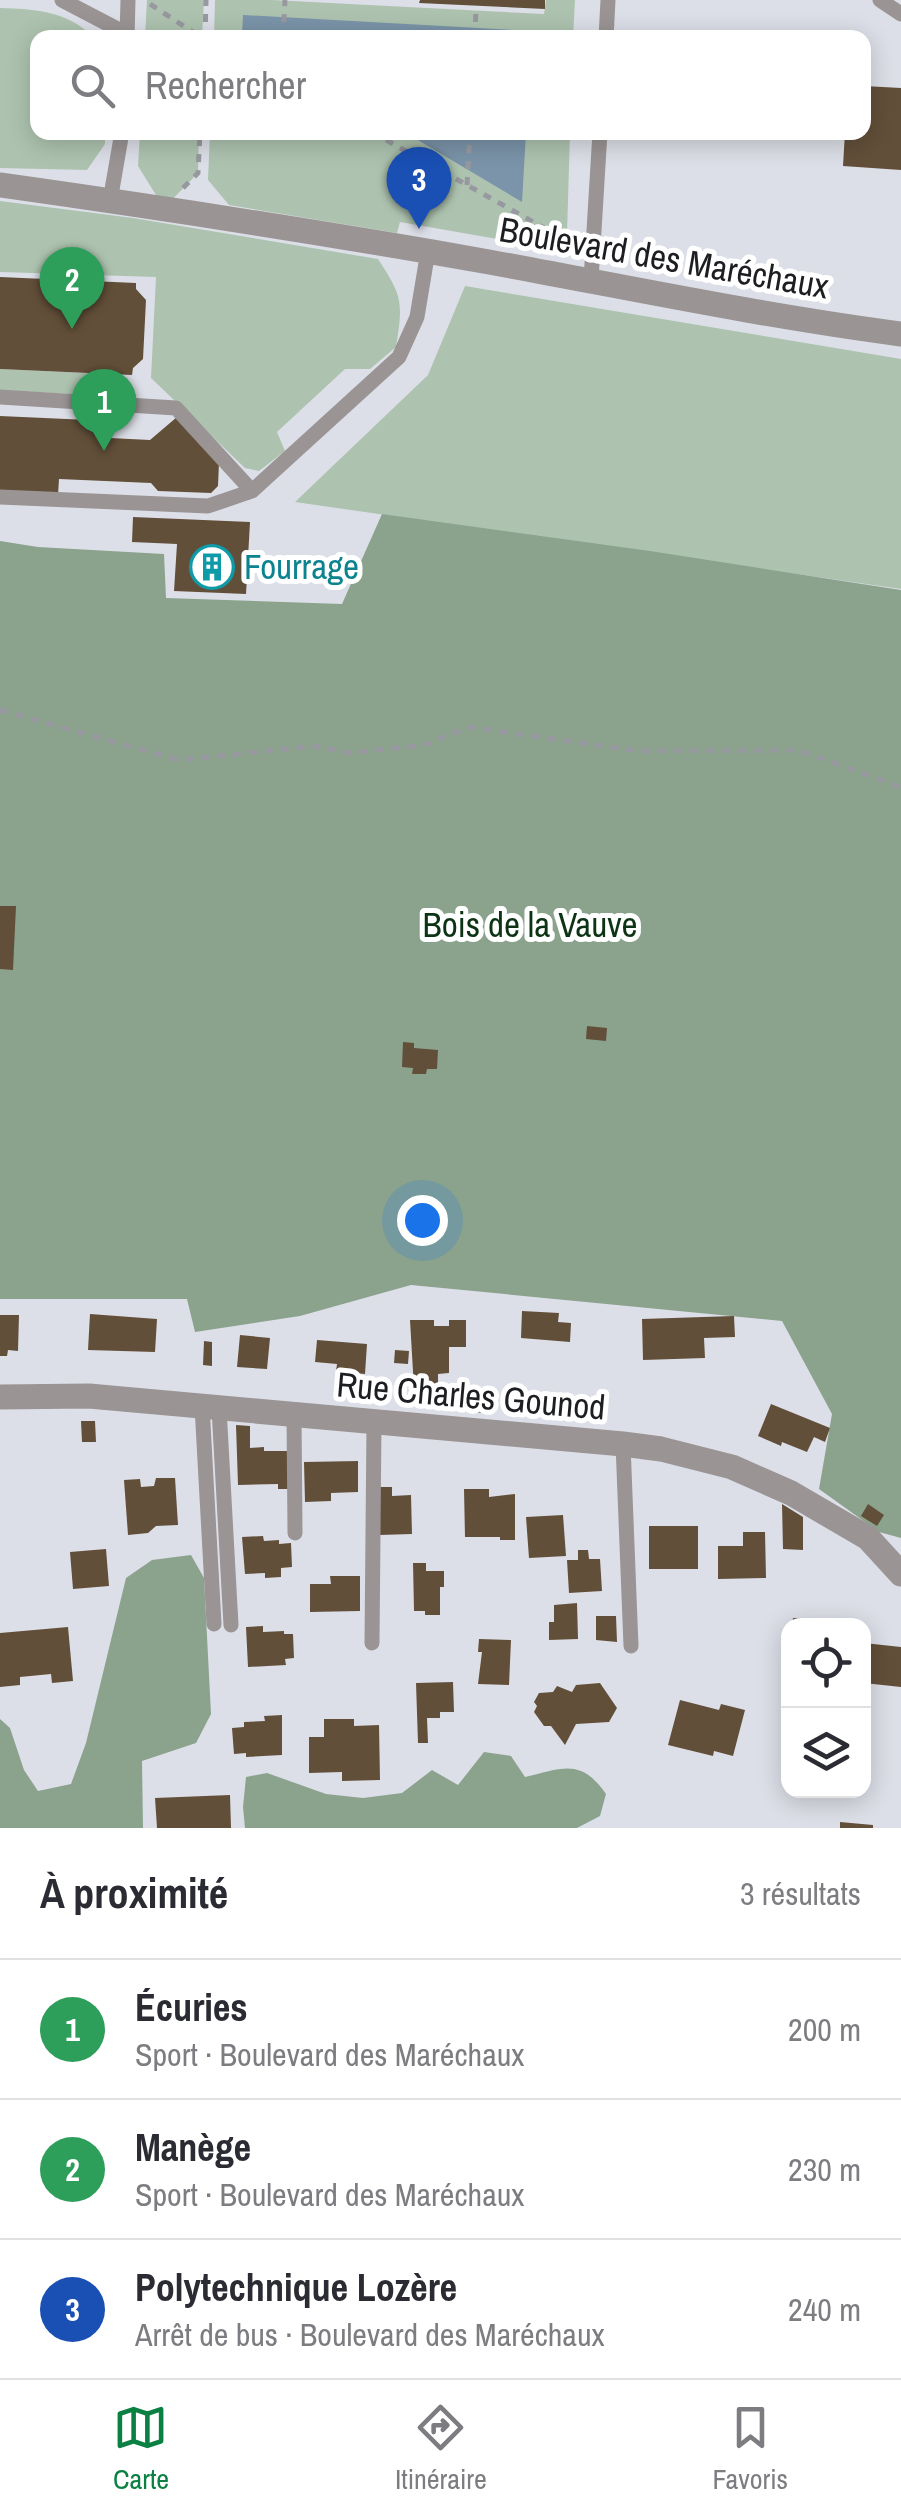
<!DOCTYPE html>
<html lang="fr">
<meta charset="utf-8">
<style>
body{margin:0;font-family:"Archivo Narrow",sans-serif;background:#f7f7f7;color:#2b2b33}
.controls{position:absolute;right:30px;bottom:30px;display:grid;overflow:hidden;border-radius:20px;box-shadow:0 5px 25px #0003}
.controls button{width:90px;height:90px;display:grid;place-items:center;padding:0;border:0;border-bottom:2px solid #e1e1e2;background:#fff;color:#2b2b33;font:50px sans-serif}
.you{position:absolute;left:422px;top:1220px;width:35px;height:35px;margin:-25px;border:8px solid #fff;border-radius:50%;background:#1a73e8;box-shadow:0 0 0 15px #1a73e833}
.badge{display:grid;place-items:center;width:65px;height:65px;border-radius:50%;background:#0b8043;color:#fff;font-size:32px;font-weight:700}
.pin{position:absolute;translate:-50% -82px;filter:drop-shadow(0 2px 5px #0008)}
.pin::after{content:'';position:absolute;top:52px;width:35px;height:30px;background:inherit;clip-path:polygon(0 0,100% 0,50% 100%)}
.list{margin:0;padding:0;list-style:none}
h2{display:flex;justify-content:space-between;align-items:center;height:130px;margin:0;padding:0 40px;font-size:42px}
h2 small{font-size:32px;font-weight:400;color:#7c7c81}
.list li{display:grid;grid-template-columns:65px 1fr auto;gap:30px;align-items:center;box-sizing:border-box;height:140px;padding:0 40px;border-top:2px solid #e1e1e2}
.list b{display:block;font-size:38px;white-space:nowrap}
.list p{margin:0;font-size:32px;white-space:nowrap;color:#7c7c81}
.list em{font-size:32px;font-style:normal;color:#7c7c81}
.icon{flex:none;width:55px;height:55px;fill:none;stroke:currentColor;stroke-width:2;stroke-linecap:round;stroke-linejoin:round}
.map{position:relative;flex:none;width:901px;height:1828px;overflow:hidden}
.search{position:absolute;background:#fff;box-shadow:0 5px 25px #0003;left:30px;right:30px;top:30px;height:110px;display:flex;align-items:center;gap:25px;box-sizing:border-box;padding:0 35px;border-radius:20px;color:#7c7c81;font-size:38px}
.sheet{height:550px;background:#fff}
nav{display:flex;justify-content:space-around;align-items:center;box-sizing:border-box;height:140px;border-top:2px solid #e1e1e2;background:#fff;font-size:28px;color:#7c7c81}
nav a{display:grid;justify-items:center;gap:5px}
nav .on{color:#0b8043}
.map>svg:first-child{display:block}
.green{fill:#adc3af}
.forest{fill:#8ba38d}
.water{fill:#7b94a9}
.building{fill:#624f39}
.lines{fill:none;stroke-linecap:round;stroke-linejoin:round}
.path{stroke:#9899a0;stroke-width:5;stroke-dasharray:8 8;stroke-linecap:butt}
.service{stroke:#9a9594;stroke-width:15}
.minor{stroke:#9a9594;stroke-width:25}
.labels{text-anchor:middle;stroke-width:10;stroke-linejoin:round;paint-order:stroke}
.street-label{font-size:35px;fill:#1d1e21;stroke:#fff}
.culture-label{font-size:35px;fill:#0d838f;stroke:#fff;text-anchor:start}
.park-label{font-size:35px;fill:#0c3414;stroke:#fff}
</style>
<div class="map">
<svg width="901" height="1828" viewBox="0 0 901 1828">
<rect width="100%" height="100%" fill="#dddfe8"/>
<!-- green -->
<path class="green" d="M 147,0 L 204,0 L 202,37 L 145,37 Z
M 215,0 L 272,0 L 544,14 L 546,0 L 575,0 L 573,37 L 214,38 Z
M 0,8 C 35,9 68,11 93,37 L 38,38 L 38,132 L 105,133 L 105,144 L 87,170 L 0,168 Z
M 140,133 L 199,133 L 198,173 L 164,208 L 138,166 Z
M 210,133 L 570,133 L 567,234 L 554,249 L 400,222 L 397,233 L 229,205 L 208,180 Z
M 0,201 L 133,218 L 378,259 C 403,297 403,302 396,347 L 370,369 L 345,369 L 277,432 L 285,451 L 259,471 L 245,468 L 151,378 L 156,277 L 0,272 Z
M 465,286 L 901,359 L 901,589 L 295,502 L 428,375 Z
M 0,369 L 107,374 L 106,396 L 0,390 Z"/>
<!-- forest -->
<path class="forest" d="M 382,514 L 650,551 L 901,590 L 901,1538 L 879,1532 L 819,1489 L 832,1414 L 782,1321 L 411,1285 L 300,1316 L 195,1332 L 187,1299 L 0,1299 L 0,541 L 38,547 L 164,554 L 166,598 L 342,604 Z
M 191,1555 L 204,1578 L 211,1714 L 196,1743 L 142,1761 L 143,1828 L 0,1828 L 0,1719 L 10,1728 L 24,1770 L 38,1791 L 71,1784 L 86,1743 L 126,1578 L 152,1560 Z
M 484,1752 L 511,1756 L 525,1777 C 563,1768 581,1758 606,1794 L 600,1816 L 577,1828 L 245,1828 L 243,1807 L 246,1777 L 267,1773 L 326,1794 L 363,1798 L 402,1793 L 432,1770 L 458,1785 Z"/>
<!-- water -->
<path class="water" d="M 243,15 L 532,31 L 531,37 L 247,37 L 242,34 Z
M 406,133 L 526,133 L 522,202 Z"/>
<!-- building -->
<path class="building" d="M 420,0 L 545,0 L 545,9 L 419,3 Z
M 864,86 L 901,88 L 901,170 L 843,166 L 845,132 L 864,132 Z
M 0,277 L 136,283 L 136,289 L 146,300 L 143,359 L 133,368 L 132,375 L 0,369 Z
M 0,416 L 111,421 L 110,438 L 150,440 L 177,417 L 219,462 L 218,486 L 211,493 L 158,491 L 151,483 L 59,479 L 58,495 L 0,492 Z
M 133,517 L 250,522 L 246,594 L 174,591 L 177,544 L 132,542 Z
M 0,906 L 16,906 L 13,970 L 0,969 Z
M 587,1026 L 607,1028 L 606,1041 L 586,1039 Z
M 403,1042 L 414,1043 L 414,1048 L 438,1050 L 437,1069 L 427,1069 L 426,1074 L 412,1074 L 413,1068 L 402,1067 Z
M 522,1311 L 559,1313 L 558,1322 L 571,1323 L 570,1342 L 521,1338 Z
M 90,1314 L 157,1319 L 155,1352 L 88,1350 Z
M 0,1315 L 19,1315 L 18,1351 L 8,1350 L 7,1356 L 0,1356 Z
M 734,1316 L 735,1337 L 704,1338 L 705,1358 L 643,1360 L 642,1319 Z
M 410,1320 L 434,1320 L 434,1326 L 449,1326 L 449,1320 L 466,1320 L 466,1347 L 449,1347 L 449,1373 L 438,1374 L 438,1387 L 430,1387 L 431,1406 L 415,1406 Z
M 240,1335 L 270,1338 L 267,1369 L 237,1367 Z
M 317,1340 L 367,1344 L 365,1374 L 336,1371 L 337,1364 L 315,1362 Z
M 204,1341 L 212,1342 L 212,1366 L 203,1365 Z
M 395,1350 L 409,1351 L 408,1364 L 394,1363 Z
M 473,1387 L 488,1388 L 486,1413 L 472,1412 Z
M 771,1404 L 830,1428 L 825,1442 L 814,1437 L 807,1452 L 782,1442 L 781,1446 L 758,1436 Z
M 81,1421 L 95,1421 L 96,1442 L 82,1442 Z
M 236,1425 L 250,1426 L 250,1448 L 264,1447 L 264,1451 L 289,1451 L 290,1489 L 278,1489 L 278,1484 L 238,1485 Z
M 358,1461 L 358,1492 L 331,1493 L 331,1501 L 305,1502 L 304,1462 Z
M 156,1478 L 175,1478 L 178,1525 L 156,1526 L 148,1533 L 128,1535 L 124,1480 L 140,1479 L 141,1487 L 154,1486 Z
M 379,1487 L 392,1487 L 392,1496 L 411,1495 L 412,1534 L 380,1535 Z
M 464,1489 L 489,1489 L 489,1497 L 515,1494 L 515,1540 L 500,1540 L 500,1537 L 465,1537 Z
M 782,1504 L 803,1517 L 803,1550 L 783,1549 Z
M 868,1504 L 884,1515 L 877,1526 L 861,1516 Z
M 563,1515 L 566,1556 L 529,1558 L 526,1517 Z
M 649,1526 L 698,1526 L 698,1569 L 649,1569 Z
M 743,1532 L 765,1532 L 766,1578 L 718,1579 L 718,1546 L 743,1546 Z
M 263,1536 L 264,1541 L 279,1540 L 279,1544 L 291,1543 L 292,1567 L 281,1568 L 281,1577 L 265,1578 L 265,1573 L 245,1574 L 242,1537 Z
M 106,1549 L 109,1586 L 73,1589 L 70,1552 Z
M 578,1550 L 588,1550 L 589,1559 L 600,1559 L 602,1591 L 569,1593 L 567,1560 L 578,1560 Z
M 413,1563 L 426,1563 L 426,1571 L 444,1571 L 444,1587 L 440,1587 L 440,1615 L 425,1615 L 425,1611 L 414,1611 Z
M 330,1576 L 360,1576 L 360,1611 L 310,1612 L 310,1584 L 331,1584 Z
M 577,1603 L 578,1639 L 549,1640 L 549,1622 L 554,1622 L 554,1605 Z
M 596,1616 L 616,1616 L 617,1642 L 596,1640 Z
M 793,1618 L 846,1623 L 846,1626 L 792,1626 Z
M 263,1626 L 263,1632 L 284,1631 L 284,1634 L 293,1634 L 294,1658 L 285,1659 L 286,1665 L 248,1667 L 246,1627 Z
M 68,1627 L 73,1681 L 52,1683 L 51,1674 L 20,1677 L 20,1685 L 0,1687 L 0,1633 Z
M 479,1639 L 511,1640 L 509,1685 L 478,1684 L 482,1652 L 478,1652 Z
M 864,1643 L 901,1647 L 901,1687 L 864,1683 Z
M 453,1682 L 454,1712 L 440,1712 L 440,1718 L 427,1718 L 428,1743 L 418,1743 L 416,1683 Z
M 600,1683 L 617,1708 L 609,1722 L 576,1724 L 565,1745 L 551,1726 L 544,1726 L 534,1712 L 537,1706 L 534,1702 L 539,1693 L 553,1692 L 557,1686 L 572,1692 L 576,1685 Z
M 680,1700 L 719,1710 L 721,1704 L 745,1710 L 733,1756 L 714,1751 L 713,1756 L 668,1745 Z
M 282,1715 L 282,1755 L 246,1757 L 246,1753 L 234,1754 L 232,1728 L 244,1727 L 244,1722 L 265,1721 L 264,1716 Z
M 324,1719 L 354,1719 L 354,1726 L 379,1725 L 380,1780 L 342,1781 L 342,1772 L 309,1773 L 309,1737 L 324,1737 Z
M 230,1795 L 231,1828 L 157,1828 L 155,1798 Z
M 840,1822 L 873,1825 L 873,1828 L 840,1828 Z"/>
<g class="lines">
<!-- path -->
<path class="path" d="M 150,4 L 202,38
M 205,38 L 206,0
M 283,38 L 285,0
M 475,38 L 476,6
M 372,132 L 562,238 L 571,238
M 467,185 L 470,132
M 183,188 L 198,173 L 200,132
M 0,710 L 179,760 L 315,746 L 349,753 L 424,745 L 469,727 L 638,751 L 798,750 L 901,787"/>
<!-- service -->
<path class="service" d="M 62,0 L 127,34
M 880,0 L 901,14
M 127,38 L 128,0
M 606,38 L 608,0
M 110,201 L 122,132
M 591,280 L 600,132
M 0,397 L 176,408 L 252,491 L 399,357 L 417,317 L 428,251
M 0,497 L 208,506 L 252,491
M 202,1406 L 214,1624
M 219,1408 L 231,1625
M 294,1415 L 295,1533
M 623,1444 L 631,1646
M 372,1643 L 374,1423"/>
<!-- minor -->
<path class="minor" d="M 0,185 C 163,208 326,233 489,262 C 626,287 763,316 901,334
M 0,1397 L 89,1396 L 623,1444 L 661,1449 L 732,1467 L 791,1493 L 868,1538 L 901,1574"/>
</g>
<!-- icons -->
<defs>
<g id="building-ring" transform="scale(2.25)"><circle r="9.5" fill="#fff" stroke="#0f9aa8" stroke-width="1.5"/><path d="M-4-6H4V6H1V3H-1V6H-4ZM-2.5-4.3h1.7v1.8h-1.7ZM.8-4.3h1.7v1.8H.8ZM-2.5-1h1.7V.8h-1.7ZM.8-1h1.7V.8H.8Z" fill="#0f9aa8"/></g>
</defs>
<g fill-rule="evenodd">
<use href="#building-ring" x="212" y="567"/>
</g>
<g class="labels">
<!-- street labels -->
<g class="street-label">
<text transform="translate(664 258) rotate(10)" y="12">Boulevard des Maréchaux</text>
<text transform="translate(471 1396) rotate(5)" y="12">Rue Charles Gounod</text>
</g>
<!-- culture labels -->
<g class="culture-label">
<text x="244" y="579">Fourrage</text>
</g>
<!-- park labels -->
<g class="park-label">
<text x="530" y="937">Bois de la Vauve</text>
</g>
</g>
</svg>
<div class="controls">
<button><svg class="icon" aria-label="locate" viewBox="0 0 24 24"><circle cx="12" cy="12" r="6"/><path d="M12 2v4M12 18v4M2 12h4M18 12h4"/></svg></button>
<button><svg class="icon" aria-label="layers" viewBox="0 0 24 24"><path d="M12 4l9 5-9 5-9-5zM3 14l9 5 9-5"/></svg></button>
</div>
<div class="you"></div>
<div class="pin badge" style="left:104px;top:451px;background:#2e9e5b">1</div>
<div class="pin badge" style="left:72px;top:329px;background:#2e9e5b">2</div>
<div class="pin badge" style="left:419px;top:229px;background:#1a4fb4">3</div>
<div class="search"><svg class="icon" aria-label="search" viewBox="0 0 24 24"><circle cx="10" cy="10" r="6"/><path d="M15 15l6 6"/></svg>Rechercher</div>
</div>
<section class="sheet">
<h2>À proximité<small>3 résultats</small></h2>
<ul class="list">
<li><span class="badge" style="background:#2e9e5b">1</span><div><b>Écuries</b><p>Sport · Boulevard des Maréchaux</p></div><em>200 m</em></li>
<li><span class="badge" style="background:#2e9e5b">2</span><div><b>Manège</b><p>Sport · Boulevard des Maréchaux</p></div><em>230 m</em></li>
<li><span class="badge" style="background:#1a4fb4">3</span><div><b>Polytechnique Lozère</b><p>Arrêt de bus · Boulevard des Maréchaux</p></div><em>240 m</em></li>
</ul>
</section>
<nav>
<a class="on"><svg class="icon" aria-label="map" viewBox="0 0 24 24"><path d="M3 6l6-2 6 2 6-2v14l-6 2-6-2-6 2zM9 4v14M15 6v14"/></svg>Carte</a>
<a><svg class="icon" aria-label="directions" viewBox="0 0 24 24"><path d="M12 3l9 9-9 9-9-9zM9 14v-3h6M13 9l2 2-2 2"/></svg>Itinéraire</a>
<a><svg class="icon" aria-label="saved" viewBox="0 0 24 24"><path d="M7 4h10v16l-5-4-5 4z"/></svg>Favoris</a>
</nav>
